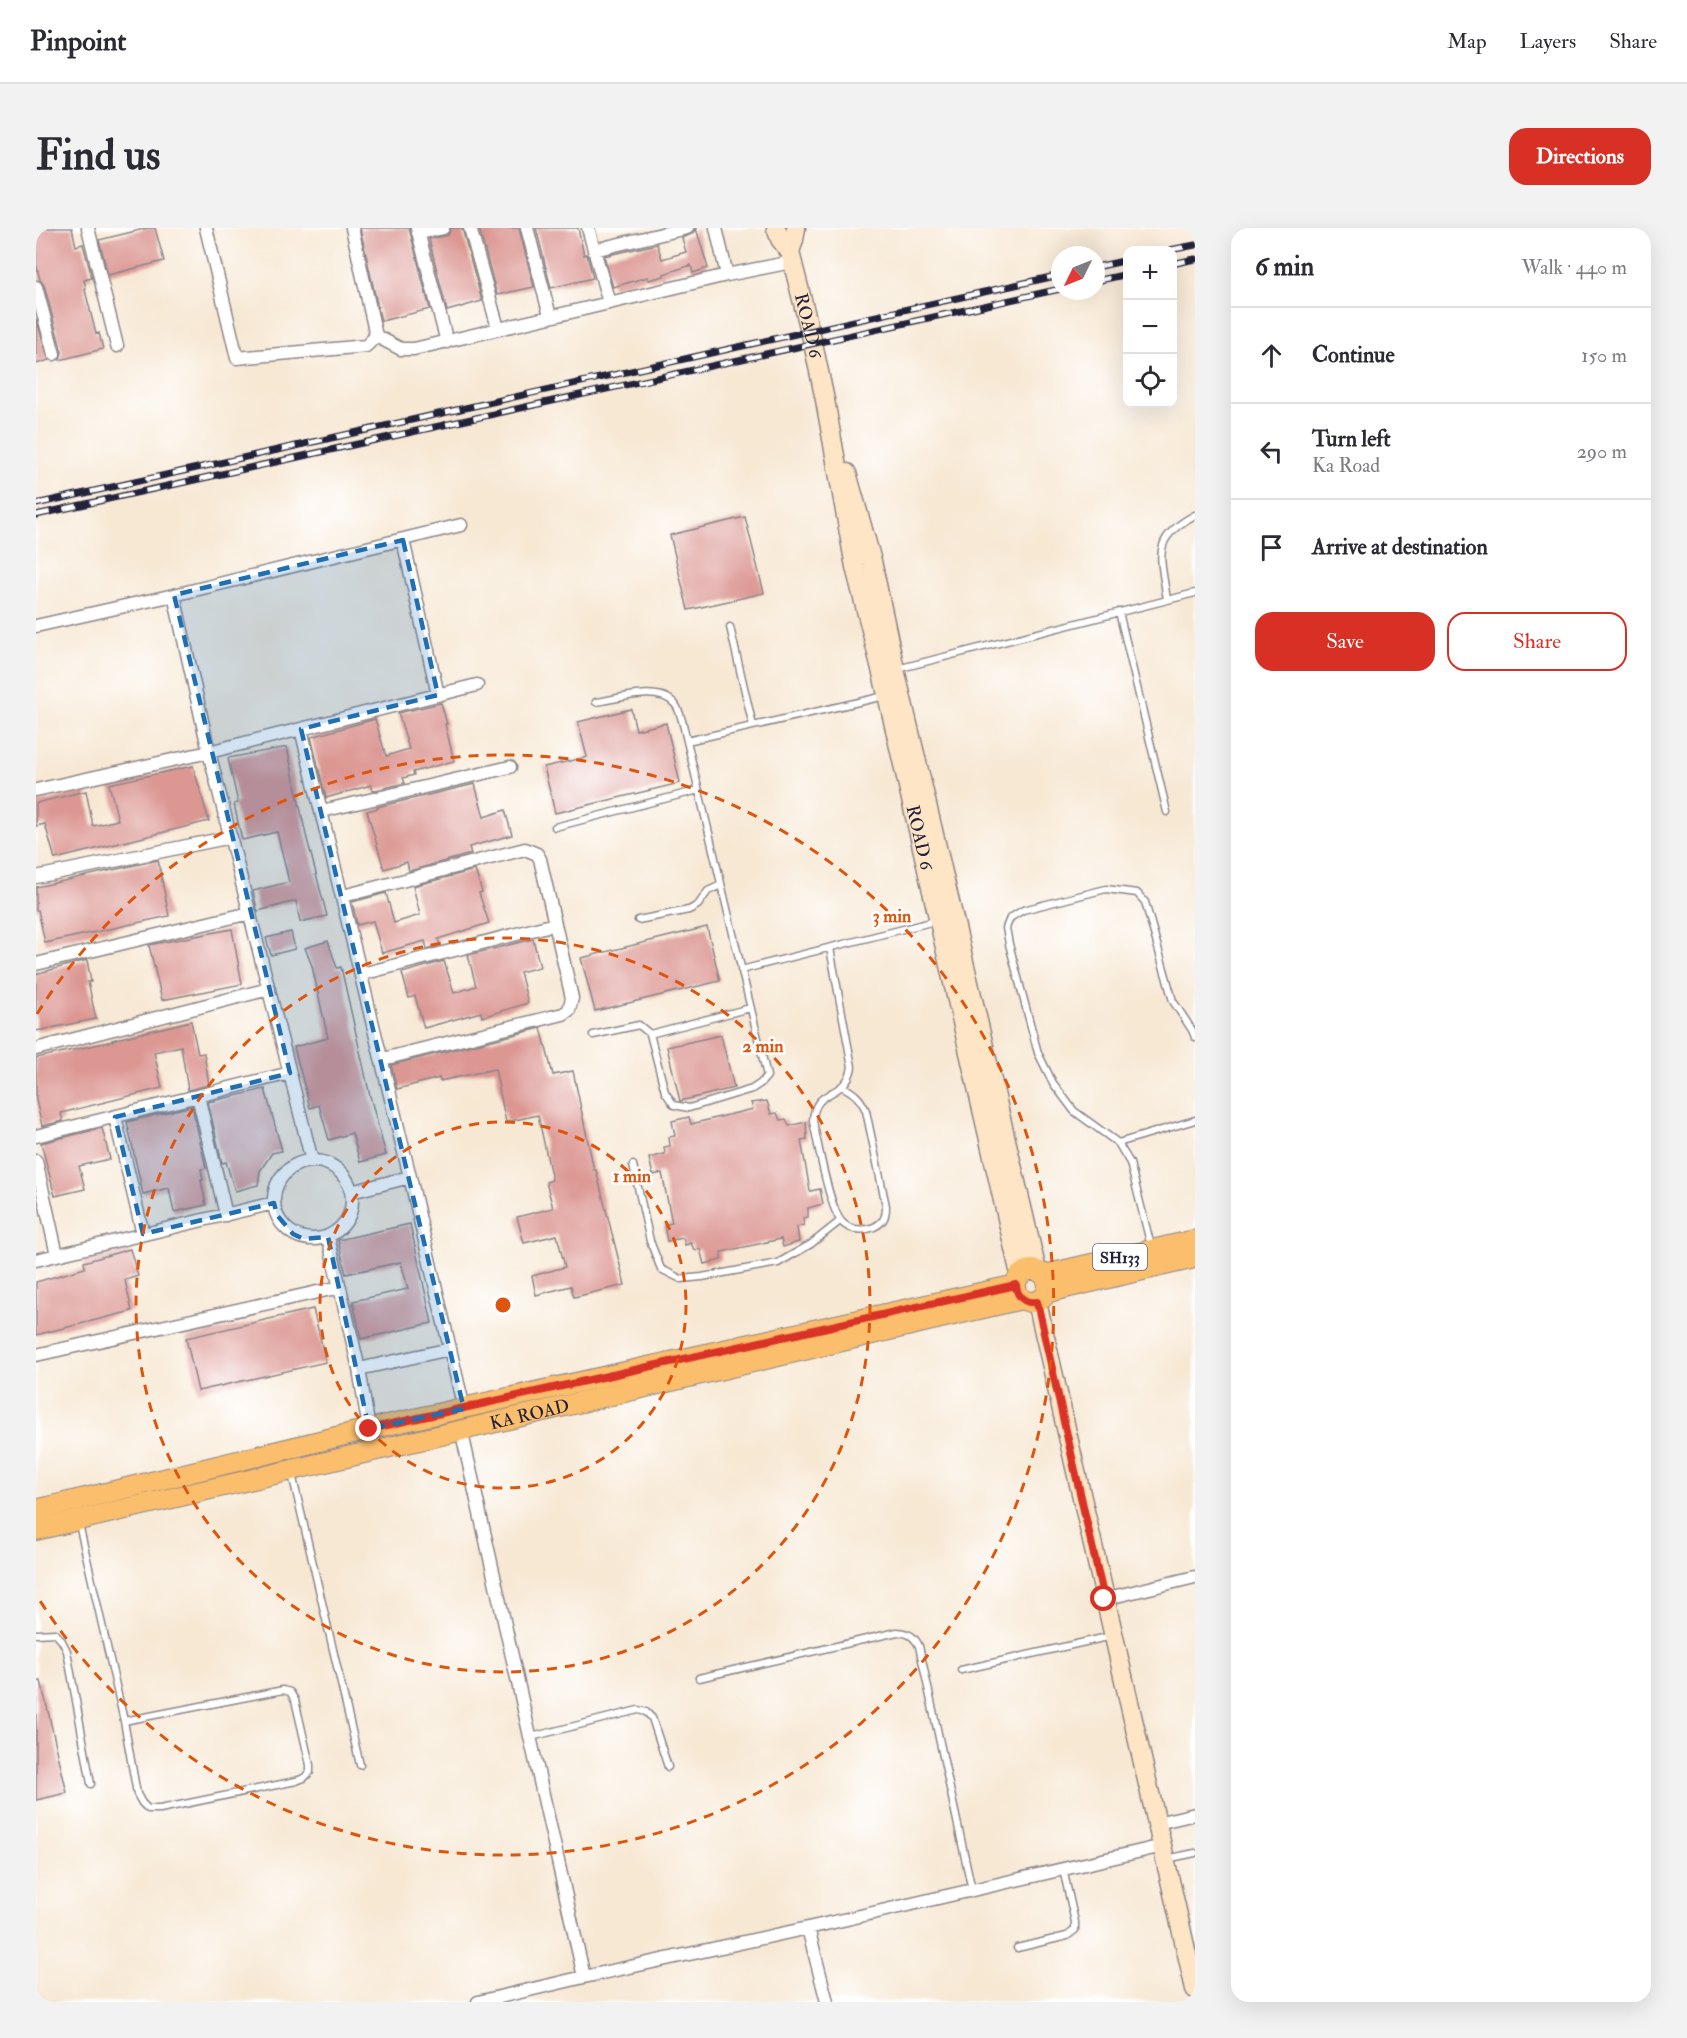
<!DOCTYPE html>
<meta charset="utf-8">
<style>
body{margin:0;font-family:"IM FELL Double Pica",serif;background:#f2f2f3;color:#2b2b33}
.controls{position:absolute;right:18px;top:18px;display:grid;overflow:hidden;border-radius:12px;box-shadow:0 6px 24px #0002}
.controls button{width:54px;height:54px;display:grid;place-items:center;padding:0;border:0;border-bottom:2px solid #e1e1e2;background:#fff;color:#2b2b33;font:30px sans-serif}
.compass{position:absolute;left:1015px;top:18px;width:54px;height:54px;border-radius:50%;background:#fff;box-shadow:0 6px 24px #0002;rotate:227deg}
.stop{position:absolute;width:18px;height:18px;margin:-14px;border:4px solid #d93025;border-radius:50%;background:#fff}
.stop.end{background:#d93025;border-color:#fff;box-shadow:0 2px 6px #0008}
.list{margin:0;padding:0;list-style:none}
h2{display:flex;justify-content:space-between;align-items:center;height:78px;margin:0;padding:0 24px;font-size:26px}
h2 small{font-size:20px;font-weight:400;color:#7c7c81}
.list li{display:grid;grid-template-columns:39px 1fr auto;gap:18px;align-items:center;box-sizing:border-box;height:96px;padding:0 24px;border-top:2px solid #e1e1e2}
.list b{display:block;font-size:22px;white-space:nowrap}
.list p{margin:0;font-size:20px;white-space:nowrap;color:#7c7c81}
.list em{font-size:20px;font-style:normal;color:#7c7c81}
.actions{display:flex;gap:12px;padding:18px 24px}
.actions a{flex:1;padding:14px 0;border:2px solid #d93025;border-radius:18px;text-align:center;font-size:21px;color:#d93025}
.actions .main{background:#d93025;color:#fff}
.icon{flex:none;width:33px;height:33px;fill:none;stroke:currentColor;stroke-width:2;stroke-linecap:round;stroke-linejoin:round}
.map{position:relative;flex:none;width:1159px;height:1774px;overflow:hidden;border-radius:18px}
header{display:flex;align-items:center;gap:36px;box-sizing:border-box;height:84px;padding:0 30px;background:#fff;border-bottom:2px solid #e1e1e2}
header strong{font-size:28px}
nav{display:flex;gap:33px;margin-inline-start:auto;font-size:21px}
.intro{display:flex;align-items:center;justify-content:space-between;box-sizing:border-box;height:144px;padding:0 36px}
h1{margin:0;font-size:42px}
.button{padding:15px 27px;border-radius:18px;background:#d93025;color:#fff;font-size:21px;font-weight:700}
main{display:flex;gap:36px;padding:0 36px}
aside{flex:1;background:#fff;border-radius:18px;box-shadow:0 6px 24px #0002}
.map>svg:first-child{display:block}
.building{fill:#dc9793}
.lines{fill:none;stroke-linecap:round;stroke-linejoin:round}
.lane-casing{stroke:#8c8588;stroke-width:9}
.street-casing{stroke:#8c8588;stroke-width:15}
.secondary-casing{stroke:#8c8588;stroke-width:21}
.primary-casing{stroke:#8c8588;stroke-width:22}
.lane{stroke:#fff;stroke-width:6}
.street{stroke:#fff;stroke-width:12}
.secondary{stroke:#fde5c5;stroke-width:18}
.primary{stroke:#fabe6d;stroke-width:20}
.rail-casing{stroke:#22223b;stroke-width:7}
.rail{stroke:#fff;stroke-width:4.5;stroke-dasharray:14;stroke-linecap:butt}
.route{stroke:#d93025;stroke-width:8}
.marked{fill:#1f6fb2;fill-opacity:0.2;stroke:#1f6fb2;stroke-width:4.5;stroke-dasharray:12 8;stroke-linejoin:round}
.ring{fill:none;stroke:#de560e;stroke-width:3;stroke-dasharray:10 8}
.labels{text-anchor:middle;stroke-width:5;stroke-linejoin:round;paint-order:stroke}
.shield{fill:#fff;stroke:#646476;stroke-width:1.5}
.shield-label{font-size:16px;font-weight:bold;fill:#22223b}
.street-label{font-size:18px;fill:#22223b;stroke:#fff}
.centre{fill:#de560e;stroke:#fff;stroke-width:3}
.ring-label{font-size:18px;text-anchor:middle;font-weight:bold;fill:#de560e;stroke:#fff;stroke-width:5;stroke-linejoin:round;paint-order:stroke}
</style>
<header>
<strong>Pinpoint</strong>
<nav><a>Map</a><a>Layers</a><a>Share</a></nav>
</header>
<div class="intro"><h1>Find us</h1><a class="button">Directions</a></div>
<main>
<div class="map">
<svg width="1159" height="1774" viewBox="0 0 1159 1774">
<rect width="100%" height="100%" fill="#fff"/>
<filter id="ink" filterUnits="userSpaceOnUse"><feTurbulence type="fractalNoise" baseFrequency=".0167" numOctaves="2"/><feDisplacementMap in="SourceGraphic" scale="12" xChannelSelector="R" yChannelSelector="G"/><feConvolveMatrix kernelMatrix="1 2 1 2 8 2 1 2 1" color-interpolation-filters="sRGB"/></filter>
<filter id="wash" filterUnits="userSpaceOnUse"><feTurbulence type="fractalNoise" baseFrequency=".008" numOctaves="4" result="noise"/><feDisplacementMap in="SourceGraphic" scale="24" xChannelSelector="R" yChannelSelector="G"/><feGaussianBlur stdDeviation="1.35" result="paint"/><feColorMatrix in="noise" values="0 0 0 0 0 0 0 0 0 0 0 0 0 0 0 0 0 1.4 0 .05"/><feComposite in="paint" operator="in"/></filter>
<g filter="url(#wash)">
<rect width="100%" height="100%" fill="#f7e8d4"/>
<g id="blocks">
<!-- building -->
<path class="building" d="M 0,0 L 36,0 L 40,18 L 47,16 L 56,50 L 48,52 L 50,61 L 49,62 L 60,106 L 63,105 L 67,121 L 24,132 L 26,124 L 8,57 L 4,52 L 0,36 Z
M 112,0 L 119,0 L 128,33 L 72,47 L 63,12 Z
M 324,0 L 373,0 L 394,81 L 345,93 Z
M 415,0 L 426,0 L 446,73 L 411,83 L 393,11 L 412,7 Z
M 443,0 L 483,0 L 498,59 L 461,67 Z
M 500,0 L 542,0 L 548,27 L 551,26 L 557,50 L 515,60 Z
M 660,0 L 672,40 L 657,45 L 655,37 L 628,46 L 628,48 L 613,52 L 612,49 L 577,59 L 568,28 L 621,16 L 626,31 L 650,24 L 646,10 L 656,6 Z
M 0,91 L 13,132 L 0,136 Z
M 709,289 L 728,365 L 652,382 L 634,307 Z
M 405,475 L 411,496 L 409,496 L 418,533 L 377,544 L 378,547 L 367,550 L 369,555 L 336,563 L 335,557 L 290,570 L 275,509 L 339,491 L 350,528 L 373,521 L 362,485 Z
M 595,481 L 600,502 L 630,495 L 644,555 L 519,585 L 508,539 L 551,529 L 542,494 Z
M 251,519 L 270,607 L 291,688 L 264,694 L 260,673 L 222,683 L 221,681 L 217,663 L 253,654 L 241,604 L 206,612 L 198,576 L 202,575 L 192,530 Z
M 157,538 L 173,593 L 19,631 L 9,596 L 0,598 L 0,575 L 50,563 L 57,598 L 82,592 L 73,556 Z
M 439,556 L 448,589 L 469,582 L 476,607 L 433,619 L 435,626 L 373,643 L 371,634 L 348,641 L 331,583 L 342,580 L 341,579 Z
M 122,632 L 133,688 L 9,715 L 2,682 L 0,682 L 0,659 Z
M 439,642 L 446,664 L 443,665 L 453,695 L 402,711 L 404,717 L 391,721 L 389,713 L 346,725 L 337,693 L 321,697 L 316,674 L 350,665 L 358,695 L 384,687 L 377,658 Z
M 671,699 L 684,753 L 559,783 L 545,730 Z
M 196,701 L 206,756 L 126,772 L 113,717 Z
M 255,704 L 259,721 L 235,727 L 230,710 Z
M 497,711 L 504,739 L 484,744 L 492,775 L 446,789 L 445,784 L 388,800 L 379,768 L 373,770 L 366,745 L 408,733 L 418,765 L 440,758 L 432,727 Z
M 292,713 L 301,740 L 305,739 L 334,868 L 350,927 L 324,934 L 316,905 L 293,912 L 283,877 L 274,880 L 258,819 L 292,810 L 276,738 L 269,720 Z
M 51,732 L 55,754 L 52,754 L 60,791 L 0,803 L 0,746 Z
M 155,793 L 162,826 L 168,825 L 173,857 L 152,862 L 145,818 L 118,824 L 126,860 L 25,885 L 27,893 L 6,898 L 0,872 L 0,830 L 77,813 L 76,812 Z
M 505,800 L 517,847 L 537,843 L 558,942 L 560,942 L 589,1057 L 538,1069 L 535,1058 L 500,1067 L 496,1048 L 529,1039 L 521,1007 L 488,1015 L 481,989 L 517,980 L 510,954 L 516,952 L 502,887 L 470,894 L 459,841 L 404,853 L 403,850 L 361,861 L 355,837 Z
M 685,807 L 698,860 L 644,873 L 631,819 Z
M 229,861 L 246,923 L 236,925 L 224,943 L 222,957 L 199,963 L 190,934 L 186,935 L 172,874 Z
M 731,873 L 735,886 L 741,885 L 744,892 L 750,891 L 753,898 L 770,894 L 771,911 L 765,912 L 774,963 L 784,961 L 787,976 L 772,980 L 772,989 L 767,990 L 768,997 L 761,999 L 763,1014 L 747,1019 L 745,1011 L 685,1024 L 685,1032 L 668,1036 L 664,1021 L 658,1022 L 655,1015 L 649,1017 L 647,1010 L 631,1013 L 628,997 L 636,995 L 626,945 L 617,947 L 613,930 L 629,926 L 628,919 L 634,918 L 633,909 L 639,908 L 636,893 L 653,889 L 655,896 L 717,881 L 715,875 Z
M 156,878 L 170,940 L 165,941 L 167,952 L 165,952 L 170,977 L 138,984 L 133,960 L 107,966 L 91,894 Z
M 66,900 L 74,931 L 43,938 L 49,961 L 19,968 L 5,915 Z
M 374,996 L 396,1095 L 325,1111 L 317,1073 L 372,1061 L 365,1034 L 310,1046 L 302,1012 Z
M 94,1021 L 102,1048 L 89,1052 L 96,1083 L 0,1107 L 0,1054 L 49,1040 L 48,1034 Z
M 277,1081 L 290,1134 L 162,1163 L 150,1110 Z
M 0,1453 L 5,1453 L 31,1565 L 0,1572 Z"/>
</g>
</g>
<g filter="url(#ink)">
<use href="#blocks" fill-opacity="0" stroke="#8c8588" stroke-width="1.5"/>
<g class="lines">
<!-- lane casing -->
<g class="lane-casing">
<path id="lane" d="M 1131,372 C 1125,328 1114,311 1159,287
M 1083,384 L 1131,584
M 694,399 L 717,498
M 861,441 L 1159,365
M 560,474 C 581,471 623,457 639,476 C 646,485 648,502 651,513 L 731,848 L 725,855 L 716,861 L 653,880 L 638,877 L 629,864 L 614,806 L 714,780
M 651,513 L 849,468
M 519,599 L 663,562
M 602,692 L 653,682 L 662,677 L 672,663 L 685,657
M 794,720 L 816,839 C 810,872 778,858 777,893 C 782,916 793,978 805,993 C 814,1005 838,1004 847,992 C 850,988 850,983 850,978 L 830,883 C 825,871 819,865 807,859
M 705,742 L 899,693
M 557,807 L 603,797 L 614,806
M 1082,915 L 1159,892
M 597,937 L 614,1013 L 625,1041 L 645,1051 L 666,1049 L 742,1035 L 775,1016 L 804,993
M 1115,1018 L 1094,935 L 1082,915 L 1038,883 L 1017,855 L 1002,825 L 973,716 L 970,700 L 974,690 L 987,682 L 1070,661 L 1101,665 L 1109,674 L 1137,773 L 1156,802 L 1159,809
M 256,1246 L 324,1537
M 43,1296 L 88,1493 L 101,1566 L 106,1575 L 112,1581 L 124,1581 L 260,1553 L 268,1550 L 274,1544 L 274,1537 L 259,1472 L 254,1464 L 247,1462 L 88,1493
M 0,1406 L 19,1405 L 26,1413 L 31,1423 L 55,1556
M 925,1442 L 1076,1408
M 663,1450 L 861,1404 C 873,1405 878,1408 883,1418 L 936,1662
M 495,1509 L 602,1482 L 610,1484 L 616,1490 L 632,1539
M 1130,1631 L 1159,1625
M 981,1720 L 1031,1708 L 1039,1702 L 1039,1694 L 1027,1641"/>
</g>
<!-- street casing -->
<g class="street-casing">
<path id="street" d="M 52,0 L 81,118
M 170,0 L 201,130 L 330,118 L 340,108
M 316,0 L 340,108 L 365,121 L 378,121 L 573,75
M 381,0 L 411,114
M 434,0 L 462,100
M 491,0 L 514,88
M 552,0 L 573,75 L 691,47 L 756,34
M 680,0 L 691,47
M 382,5 L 407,0
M 558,22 L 651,0
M 0,59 L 18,126
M 367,312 L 402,467
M 138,367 L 173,524 L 276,933
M 0,398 L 138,367 L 425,297
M 265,501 L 374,949 L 315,964
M 0,562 L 173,524 L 441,457
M 286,583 L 474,539
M 0,649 L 195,609
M 307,668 L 489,621 L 501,626 L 504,631 L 536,770 L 533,782 L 527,786 L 347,831
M 0,736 L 214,685
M 326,746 L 519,696
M 0,821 L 233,761
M 162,868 L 190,987
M 79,889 L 107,1006
M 0,908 L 254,845
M 0,933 L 21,1027
M238 972a39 39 0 1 1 78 0a39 39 0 1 1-78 0Z
M 374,949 L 428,1181
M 292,1009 L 323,1141 L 333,1201
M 0,1032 L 238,975
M 0,1127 L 304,1059
M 323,1141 L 414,1121
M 425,1201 L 548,1749 L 772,1700 L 791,1774
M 1068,1371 L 1159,1349
M 1121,1595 L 1159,1586
M 772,1700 L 1127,1618
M 442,1774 L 548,1749"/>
</g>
<!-- secondary casing -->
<g class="secondary-casing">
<g id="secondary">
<path id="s1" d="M 740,0 L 744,11 L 754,24 L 777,115 L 789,172 L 819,339 L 846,445 L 984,1047"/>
<path d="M 754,24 L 758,12 L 760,0"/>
<path d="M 811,245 L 836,333 L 859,441 L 1001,1043"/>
<path d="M 1001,1074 L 1159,1761"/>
</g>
</g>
<!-- primary casing -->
<g class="primary-casing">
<g id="primary">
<circle cx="996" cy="1058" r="16"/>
<path d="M 1008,1047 L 1159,1012"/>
<path d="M 1012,1064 L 1159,1030"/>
<path d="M 0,1282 L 333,1201 L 980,1057"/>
<path id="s2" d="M 0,1302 L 986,1071"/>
</g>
</g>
<!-- lane -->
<use href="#lane" class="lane"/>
<!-- street -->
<use href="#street" class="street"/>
<!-- secondary -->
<use href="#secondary" class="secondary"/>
<!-- primary -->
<use href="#primary" class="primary"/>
<!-- rail casing -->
<g class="rail-casing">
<path id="rail" d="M 1134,22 L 1159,17
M 1136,36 L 1159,31
M 1060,39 L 1092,32
M 1060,53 L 1092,46
M 0,276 L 1024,47
M 0,287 L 1024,61"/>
</g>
<!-- rail -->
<use href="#rail" class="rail"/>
</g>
</g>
<g class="lines" filter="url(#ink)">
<!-- route -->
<path class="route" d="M 333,1201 L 980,1057 C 981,1069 989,1076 1001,1074 L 1068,1371"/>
</g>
<!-- marked area -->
<path class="marked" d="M 367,312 L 402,467 L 265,501 L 428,1181 L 333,1201 L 292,1009 L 268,1011 L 257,1006 L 241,987 L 238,975 L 107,1006 L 79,889 L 254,845 L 138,367 Z"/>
<!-- distance rings -->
<g class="ring">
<circle cx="467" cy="1077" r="183"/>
<circle cx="467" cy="1077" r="367"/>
<path d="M1 786A550 550 0 1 1 1 1368"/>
</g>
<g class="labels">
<!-- shield labels -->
<rect class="shield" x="1057" y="1016" width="54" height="26" rx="4.5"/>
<g class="shield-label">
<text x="1084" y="1035">SH133</text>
</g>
<!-- street labels -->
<g class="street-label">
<text dy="6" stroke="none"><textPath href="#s1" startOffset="104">ROAD 6</textPath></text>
<text dy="6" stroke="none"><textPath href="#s1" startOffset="628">ROAD 6</textPath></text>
<text dy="6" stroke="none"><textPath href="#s2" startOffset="507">KA ROAD</textPath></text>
</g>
</g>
<circle cx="467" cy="1077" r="9" class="centre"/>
<g class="ring-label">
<text x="856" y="694">3 min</text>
<text x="727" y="824">2 min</text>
<text x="596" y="954">1 min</text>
</g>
</svg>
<div class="controls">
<button>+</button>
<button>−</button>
<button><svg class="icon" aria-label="locate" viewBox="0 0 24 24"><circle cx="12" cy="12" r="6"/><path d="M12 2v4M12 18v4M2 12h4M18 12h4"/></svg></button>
</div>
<svg class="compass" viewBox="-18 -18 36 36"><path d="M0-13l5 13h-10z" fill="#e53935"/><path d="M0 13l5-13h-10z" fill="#7c7c81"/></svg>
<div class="stop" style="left:1068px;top:1371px"></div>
<div class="stop end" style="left:333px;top:1201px"></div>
</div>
<aside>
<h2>6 min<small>Walk · 440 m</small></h2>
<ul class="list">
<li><svg class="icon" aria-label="ahead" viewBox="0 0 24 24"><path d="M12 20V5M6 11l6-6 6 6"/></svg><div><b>Continue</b></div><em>150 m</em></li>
<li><svg class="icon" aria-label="left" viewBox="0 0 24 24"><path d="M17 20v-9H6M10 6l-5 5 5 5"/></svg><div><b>Turn left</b><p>Ka Road</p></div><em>290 m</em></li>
<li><svg class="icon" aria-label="arrive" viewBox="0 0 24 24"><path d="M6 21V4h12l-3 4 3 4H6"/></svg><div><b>Arrive at destination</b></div></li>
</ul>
<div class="actions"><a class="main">Save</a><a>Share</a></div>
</aside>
</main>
